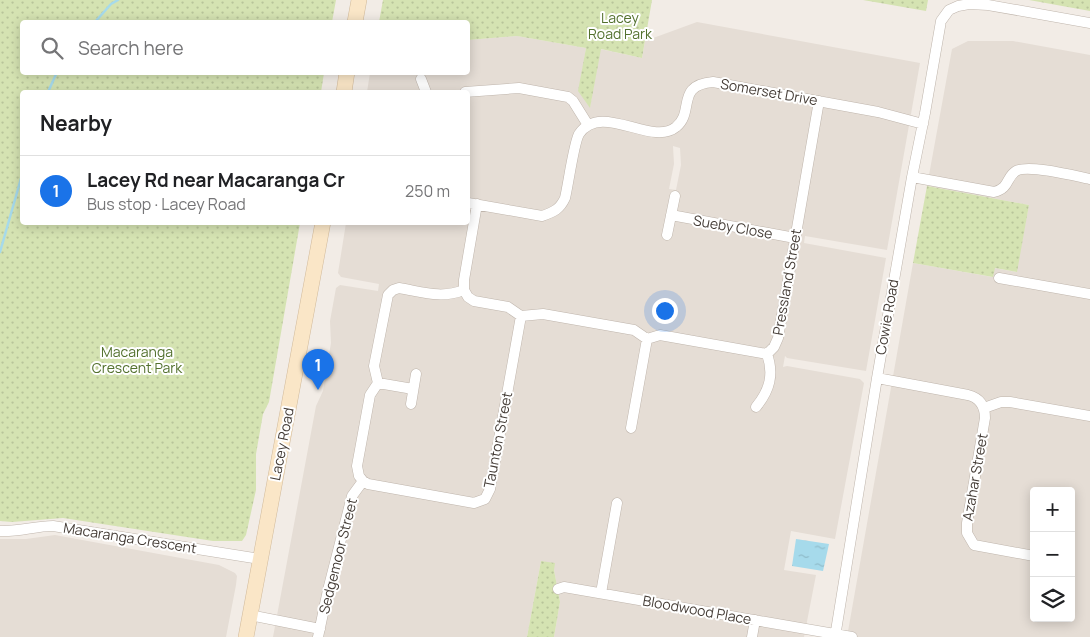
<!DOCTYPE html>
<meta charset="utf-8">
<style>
body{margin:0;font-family:Manrope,sans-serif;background:#f2f2f2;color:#202124}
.controls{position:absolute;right:15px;bottom:15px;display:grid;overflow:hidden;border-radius:5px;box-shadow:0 2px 12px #0003}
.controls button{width:45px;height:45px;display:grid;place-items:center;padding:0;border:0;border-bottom:1px solid #e0e0e0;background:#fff;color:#202124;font:25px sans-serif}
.you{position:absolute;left:664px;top:310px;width:18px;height:18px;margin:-12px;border:4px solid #fff;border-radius:50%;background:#1a73e8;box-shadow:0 0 0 8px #1a73e833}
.badge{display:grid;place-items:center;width:32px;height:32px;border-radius:50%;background:#1a73e8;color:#fff;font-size:16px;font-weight:700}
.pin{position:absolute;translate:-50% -41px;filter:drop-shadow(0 1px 2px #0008)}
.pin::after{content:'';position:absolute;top:26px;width:18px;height:15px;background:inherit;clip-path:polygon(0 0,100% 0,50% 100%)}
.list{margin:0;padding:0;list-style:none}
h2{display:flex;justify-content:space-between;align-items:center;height:65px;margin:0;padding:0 20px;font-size:21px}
h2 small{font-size:16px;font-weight:400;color:#757577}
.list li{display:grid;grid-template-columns:32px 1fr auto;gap:15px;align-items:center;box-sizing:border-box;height:70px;padding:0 20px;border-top:1px solid #e0e0e0}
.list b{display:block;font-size:19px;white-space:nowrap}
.list p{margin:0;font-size:16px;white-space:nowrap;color:#757577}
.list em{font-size:16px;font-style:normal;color:#757577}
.icon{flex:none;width:28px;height:28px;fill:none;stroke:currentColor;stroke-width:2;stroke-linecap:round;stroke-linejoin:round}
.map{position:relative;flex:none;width:1090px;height:637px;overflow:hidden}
.search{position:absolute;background:#fff;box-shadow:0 2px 12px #0003;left:20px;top:20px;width:450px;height:55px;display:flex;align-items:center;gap:12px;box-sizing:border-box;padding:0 18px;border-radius:5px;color:#757577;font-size:19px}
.panel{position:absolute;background:#fff;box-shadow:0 2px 12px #0003;left:20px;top:90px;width:450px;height:135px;border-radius:5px}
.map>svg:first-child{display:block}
.residential{fill:#e5ddd5;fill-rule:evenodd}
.green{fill:url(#green-dots)}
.water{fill:url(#water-ripples)}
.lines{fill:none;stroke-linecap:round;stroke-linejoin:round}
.stream{stroke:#a6daeb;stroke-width:2.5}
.street-casing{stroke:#bfb5ac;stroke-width:11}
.secondary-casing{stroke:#d1ba9b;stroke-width:16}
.street{stroke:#fff;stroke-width:10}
.secondary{stroke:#fae6c7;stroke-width:15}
.labels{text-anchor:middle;stroke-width:4;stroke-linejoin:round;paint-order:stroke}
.park-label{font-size:14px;fill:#53712e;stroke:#fff}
.street-label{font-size:14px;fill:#443c36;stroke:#fff}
</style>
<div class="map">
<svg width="1090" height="637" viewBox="0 0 1090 637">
<defs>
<pattern id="green-dots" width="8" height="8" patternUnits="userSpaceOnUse" patternTransform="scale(1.25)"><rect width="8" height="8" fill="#d5e3b2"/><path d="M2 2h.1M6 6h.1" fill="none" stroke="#b8c49a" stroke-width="1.8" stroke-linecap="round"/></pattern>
<pattern id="water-ripples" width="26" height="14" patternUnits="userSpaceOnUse" patternTransform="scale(1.25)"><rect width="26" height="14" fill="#a6daeb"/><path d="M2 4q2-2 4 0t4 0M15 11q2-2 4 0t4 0" fill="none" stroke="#90bcca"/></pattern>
</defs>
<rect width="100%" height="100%" fill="#f2ece6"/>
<!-- residential -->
<path class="residential" d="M 697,22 L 920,63 L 887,250 L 805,236 L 804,243 L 886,258 L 866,371 L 787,358 L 785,356 L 783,367 L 787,366 L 860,379 L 864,383 L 835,539 L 791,531 L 784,570 L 816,575 L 804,637 L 554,637 L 560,602 L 554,570 L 554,564 L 541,561 L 527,637 L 273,637 L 316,406 L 323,391 L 331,343 L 330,321 L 336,288 L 340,285 L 378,291 L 379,284 L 341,277 L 338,273 L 346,223 L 468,222 L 468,92 L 367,92 L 370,73 L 468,72 L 468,40 L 517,36 L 586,48 L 579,91 L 590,107 L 600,49 L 642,58 L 645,41 ZM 673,146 L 680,148 L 681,165 L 676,190 L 669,189 L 674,164 Z
M 968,41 L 1013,41 L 1090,55 L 1090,637 L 847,637 L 913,263 L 992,277 L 994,268 L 1016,272 L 1029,205 L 927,186 L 952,49 ZM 1034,491 L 1071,491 L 1071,618 L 1034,618 Z
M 55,535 L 219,565 L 235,573 L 237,576 L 236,585 L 226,637 L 0,637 L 0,539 L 26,539 Z"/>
<!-- green -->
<path class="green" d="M 0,0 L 336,0 L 332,22 L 22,22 L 22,72 L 324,73 L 321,92 L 22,92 L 22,222 L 300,223 L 269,402 L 263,414 L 256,454 L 256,490 L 246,535 L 242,541 L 213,541 L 63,518 L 12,522 L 0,521 Z
M 383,0 L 652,0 L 642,58 L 601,49 L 590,108 L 578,91 L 586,48 L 517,36 L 468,40 L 468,22 L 379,22 Z
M 863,0 L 928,0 L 926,11 Z
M 1029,0 L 1090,0 L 1090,11 Z
M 927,186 L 1029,205 L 1017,272 L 995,268 L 993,277 L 913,263 Z
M 541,561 L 555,563 L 554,570 L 560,602 L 554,637 L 527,637 Z"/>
<!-- water -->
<path class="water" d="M 796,539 L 829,544 L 823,571 L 792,566 Z"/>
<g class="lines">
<!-- stream -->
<path class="stream" d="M 95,22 L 111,4 L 118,0
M 48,92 L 57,72
M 0,252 L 22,175"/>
<!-- street casing -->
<g class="street-casing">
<path id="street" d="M 421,79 L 426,92
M 465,92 L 519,88 L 568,97 L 573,101 L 588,125
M 912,177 L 994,192 C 1010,188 1006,177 1016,171 C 1028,164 1075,176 1090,179
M 468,203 L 542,216 C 554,212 560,209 565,198 C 568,186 574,142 579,134 C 601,101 652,147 676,127 C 695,112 675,85 713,82 L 878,112 L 923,124
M 477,204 L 464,280 L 464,290 L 468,297 L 474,301 L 508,307 L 521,316 L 543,314 L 634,330 L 647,339 L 660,335 L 767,354 L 774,347 L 778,338 L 819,101
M 671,215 L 795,238
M 667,235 L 675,196
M 999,278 L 1090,294
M 877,378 L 968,395 C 980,398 985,406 985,418 L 967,523 L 967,533 L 974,545 L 1034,556
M 378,383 L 413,389
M 411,404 L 416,374
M 756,407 C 770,390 774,374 767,354
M 984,408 L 1001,402 L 1010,402 L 1090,416
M 631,428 L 647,339
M 363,481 L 368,484 L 474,503 L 485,499 L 490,489 L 521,316
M 0,531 C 19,532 35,526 53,526 L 260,559
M 558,589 L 564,587 L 852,637
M 601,593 L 617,503
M 250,615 L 320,629
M 318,637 L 328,590 L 352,496 L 363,481 L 359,476 L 357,466 L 370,395 L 378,383 L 374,366 L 388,295 L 393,290 L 399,288 C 423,292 441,299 464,290
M 752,637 L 755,620
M 835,637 L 877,378 L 912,177 L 925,113 L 941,21 L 949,10 L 958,6 L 969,4 L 988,5 L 1090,23"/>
</g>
<!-- secondary casing -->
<g class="secondary-casing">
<path id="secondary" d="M 355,22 L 359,0
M 344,92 L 347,72
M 246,637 L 323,222"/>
</g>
<!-- street -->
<use href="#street" class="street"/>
<!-- secondary -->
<use href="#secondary" class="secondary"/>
</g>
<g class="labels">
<!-- park labels -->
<g class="park-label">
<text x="620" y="23">Lacey<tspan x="620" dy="16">Road Park</tspan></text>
<text x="137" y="357">Macaranga<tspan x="137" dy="16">Crescent Park</tspan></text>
</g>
<!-- street labels -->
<g class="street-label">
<text transform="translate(769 92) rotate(10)" y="5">Somerset Drive</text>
<text transform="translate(733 227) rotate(10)" y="5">Sueby Close</text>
<text transform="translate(787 282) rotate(-80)" y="5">Pressland Street</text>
<text transform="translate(887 317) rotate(-80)" y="5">Cowie Road</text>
<text transform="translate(498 440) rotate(-79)" y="5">Taunton Street</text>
<text transform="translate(282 444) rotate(-79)" y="5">Lacey Road</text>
<text transform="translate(975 477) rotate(-80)" y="5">Azahar Street</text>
<text transform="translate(130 538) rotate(9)" y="5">Macaranga Crescent</text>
<text transform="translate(338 556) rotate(-76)" y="5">Sedgemoor Street</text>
<text transform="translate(697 610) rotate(10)" y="5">Bloodwood Place</text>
</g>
</g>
</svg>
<div class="controls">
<button>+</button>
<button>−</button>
<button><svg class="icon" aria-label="layers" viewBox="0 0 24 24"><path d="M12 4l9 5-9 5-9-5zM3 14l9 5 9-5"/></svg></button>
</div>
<div class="you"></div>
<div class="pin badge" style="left:318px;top:390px">1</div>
<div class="search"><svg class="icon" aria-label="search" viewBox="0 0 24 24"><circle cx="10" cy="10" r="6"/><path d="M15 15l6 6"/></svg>Search here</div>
<section class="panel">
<h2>Nearby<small></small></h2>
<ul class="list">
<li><span class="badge">1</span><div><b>Lacey Rd near Macaranga Cr</b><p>Bus stop · Lacey Road</p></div><em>250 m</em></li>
</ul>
</section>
</div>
